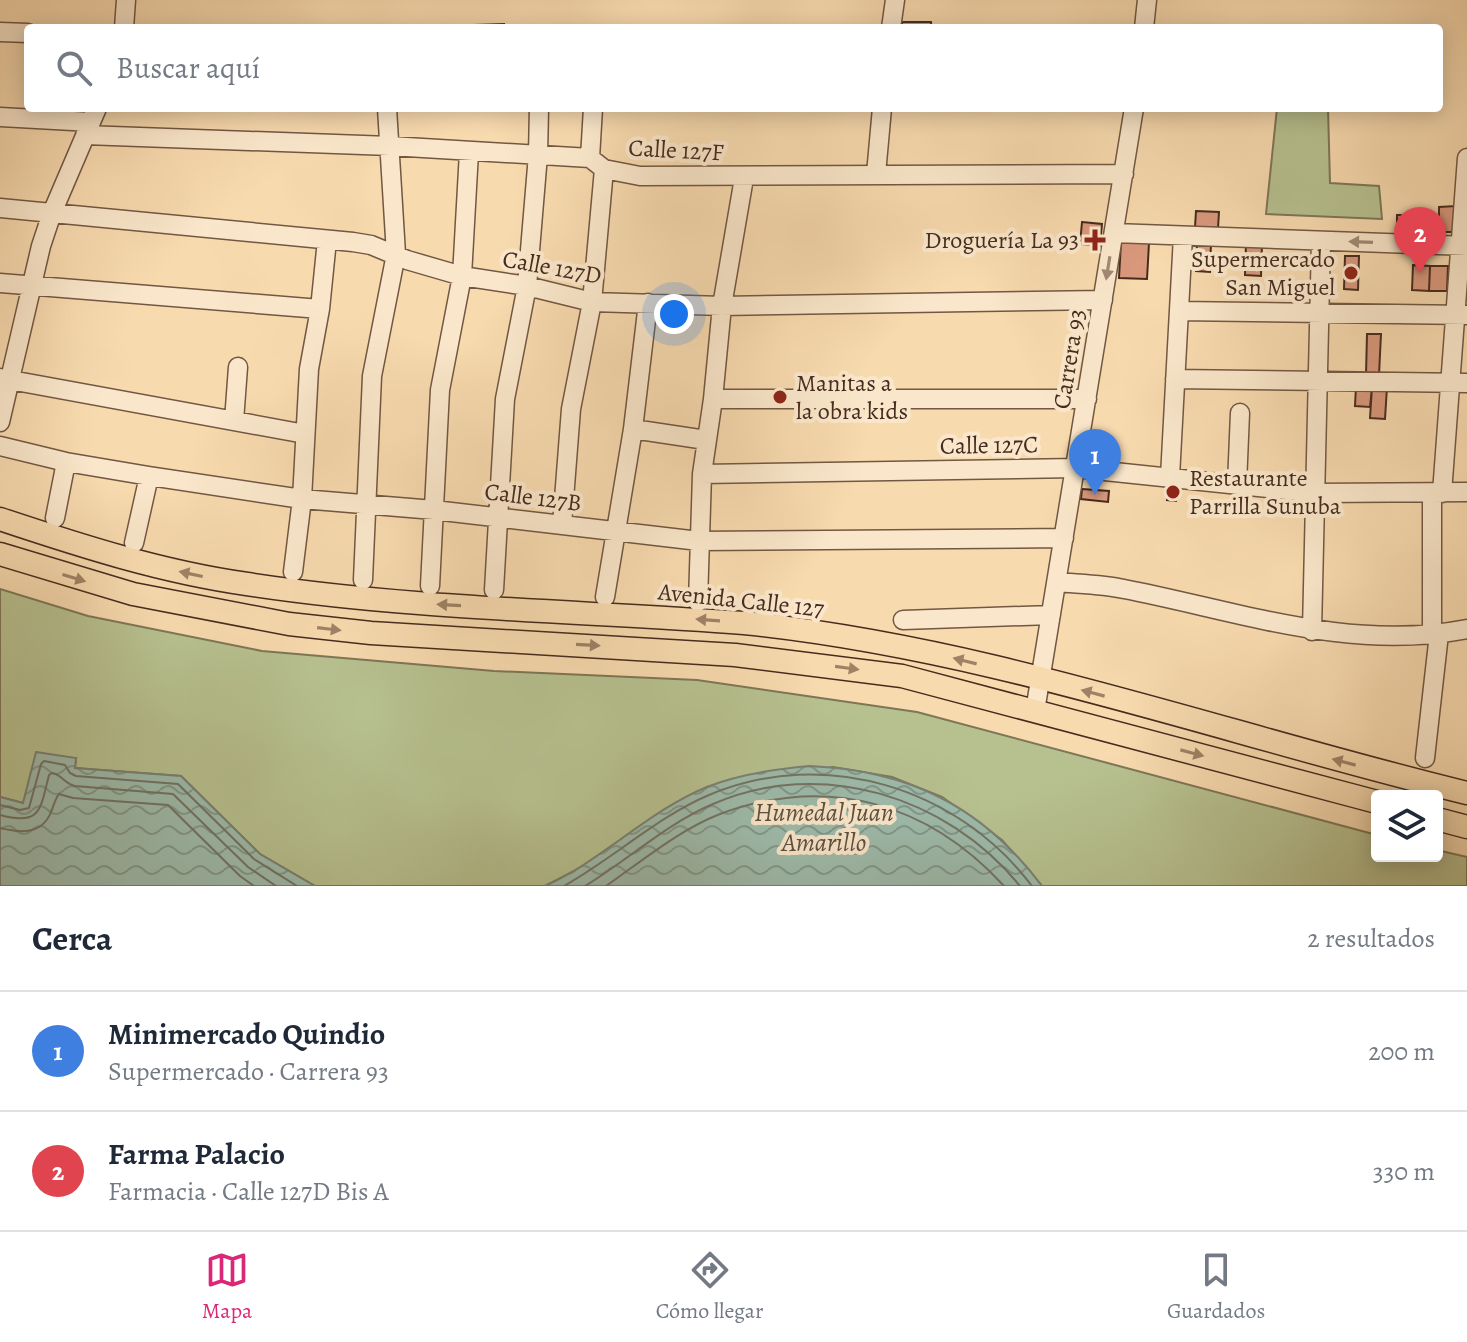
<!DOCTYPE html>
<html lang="es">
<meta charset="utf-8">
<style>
body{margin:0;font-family:Alegreya,serif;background:#f2f2f3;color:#1f2937}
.controls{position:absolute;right:24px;bottom:24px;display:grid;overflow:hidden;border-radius:8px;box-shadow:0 4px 20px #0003}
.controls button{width:72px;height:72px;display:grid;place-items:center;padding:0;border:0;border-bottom:2px solid #e0e1e3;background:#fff;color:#1f2937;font:40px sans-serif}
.you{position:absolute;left:674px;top:314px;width:28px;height:28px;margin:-20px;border:6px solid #fff;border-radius:50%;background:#1a73e8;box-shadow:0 0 0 12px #1a73e833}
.badge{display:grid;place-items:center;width:52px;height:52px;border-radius:50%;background:#db2777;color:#fff;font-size:26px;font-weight:700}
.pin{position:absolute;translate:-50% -66px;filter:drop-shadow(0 2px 4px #0008)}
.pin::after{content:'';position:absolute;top:42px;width:28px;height:24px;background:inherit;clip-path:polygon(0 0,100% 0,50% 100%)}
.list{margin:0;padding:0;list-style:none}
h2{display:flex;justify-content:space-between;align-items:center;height:104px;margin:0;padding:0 32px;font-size:34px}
h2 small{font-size:26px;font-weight:400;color:#747a83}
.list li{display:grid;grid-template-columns:52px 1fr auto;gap:24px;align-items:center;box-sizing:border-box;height:120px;padding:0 32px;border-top:2px solid #e0e1e3}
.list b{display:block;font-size:30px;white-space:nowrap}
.list p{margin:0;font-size:26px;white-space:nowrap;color:#747a83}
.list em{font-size:26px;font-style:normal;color:#747a83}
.icon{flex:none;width:44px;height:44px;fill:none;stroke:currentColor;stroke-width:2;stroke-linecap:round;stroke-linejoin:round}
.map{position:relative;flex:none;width:1467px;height:886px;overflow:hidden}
.search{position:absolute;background:#fff;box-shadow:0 4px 20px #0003;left:24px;right:24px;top:24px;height:88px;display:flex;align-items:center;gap:20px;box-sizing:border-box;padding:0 28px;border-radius:8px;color:#747a83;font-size:30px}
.sheet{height:344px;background:#fff}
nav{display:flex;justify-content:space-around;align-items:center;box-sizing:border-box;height:112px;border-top:2px solid #e0e1e3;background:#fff;font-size:22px;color:#747a83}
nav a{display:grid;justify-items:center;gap:4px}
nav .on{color:#db2777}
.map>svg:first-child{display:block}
.park{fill:#b7c190;stroke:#7e7657;stroke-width:2}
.water{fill:url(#water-waves);stroke:#7a8173;stroke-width:2}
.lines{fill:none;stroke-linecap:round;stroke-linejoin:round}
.shore{stroke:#727364;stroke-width:2}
.building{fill:#d9987c;stroke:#462b1e;stroke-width:2}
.minor-casing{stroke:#725742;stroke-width:21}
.major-casing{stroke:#462b1e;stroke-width:25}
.minor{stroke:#fae7cb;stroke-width:18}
.major{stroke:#f8daaf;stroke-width:22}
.oneway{fill:#a08974}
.oneway2{fill:#9f8266}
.poi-dot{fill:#8f2418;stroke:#fae7cb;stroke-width:3}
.labels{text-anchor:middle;stroke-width:8;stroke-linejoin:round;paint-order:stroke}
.street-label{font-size:24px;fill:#462b1e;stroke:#fae7cb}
.poi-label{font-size:24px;fill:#462b1e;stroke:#fae7cb;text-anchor:end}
.water-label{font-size:26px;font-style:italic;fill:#5c4f41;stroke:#fae7cb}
</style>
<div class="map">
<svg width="1467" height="886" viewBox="0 0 1467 886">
<defs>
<pattern id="water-waves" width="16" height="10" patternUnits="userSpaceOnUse" patternTransform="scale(2)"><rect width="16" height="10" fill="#9dbbab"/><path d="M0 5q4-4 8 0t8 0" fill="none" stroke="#82988b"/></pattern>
</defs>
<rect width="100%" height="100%" fill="#f8daaf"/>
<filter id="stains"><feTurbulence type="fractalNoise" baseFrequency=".0025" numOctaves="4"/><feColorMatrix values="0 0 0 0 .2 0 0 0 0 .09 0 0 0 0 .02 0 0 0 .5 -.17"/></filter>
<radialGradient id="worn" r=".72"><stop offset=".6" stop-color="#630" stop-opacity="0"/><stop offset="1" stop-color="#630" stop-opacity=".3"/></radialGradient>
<!-- park -->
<path class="park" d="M 1277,108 L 1328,108 L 1330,183 L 1379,186 L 1382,219 L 1266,214 Z
M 0,589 L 88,616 L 262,651 L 494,671 L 697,680 L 917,712 L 1377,835 L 1377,856 L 1437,856 L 1437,850 L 1467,857 L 1467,886 L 1042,886 L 1002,840 L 942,797 L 892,777 L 833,767 L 707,787 L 665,809 L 578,869 L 545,886 L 315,886 L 260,854 L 181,776 L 75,768 L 76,759 L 23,803 L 0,797 Z"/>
<!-- water -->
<path class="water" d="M 36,752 L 76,758 L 75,768 L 181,776 L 260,854 L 315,886 L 0,886 L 0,797 L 23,803 Z
M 809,766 C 908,770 982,806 1042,886 L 545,886 C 603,860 648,811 707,787 C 739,774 775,769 809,766 Z"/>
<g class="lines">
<!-- shore -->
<path class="shore" d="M 0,805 L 20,810 L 29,808 L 41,764 L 44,761 L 65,765 L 70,773 L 76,776 L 178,784 L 254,859 L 297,886
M 0,815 C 41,826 40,810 49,775 L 52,773 C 61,774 65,784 75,786 L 173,794 L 248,867 L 276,886
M 0,828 C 20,833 42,835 51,812 C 54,805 55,799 59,794 L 73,798 L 168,805 L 240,876 L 254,886
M 564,886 C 614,858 657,817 709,795 C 825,746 958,788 1032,886
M 585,886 C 628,860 666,824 713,804 C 821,757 947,796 1020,886
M 606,886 C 642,861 679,830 720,814 C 828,774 928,803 1004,886"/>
</g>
<!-- building -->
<path class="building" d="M 902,22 L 931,22 L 931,28 L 902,28 Z
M 504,24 L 504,28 L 474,28 L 474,25 Z
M 1456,206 L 1456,232 L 1439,232 L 1439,207 Z
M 1196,211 L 1219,212 L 1218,228 L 1195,227 Z
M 1397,215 L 1421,215 L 1421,233 L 1397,233 Z
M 1082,222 L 1102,224 L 1100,246 L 1080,244 Z
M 1121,242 L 1149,243 L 1147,279 L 1119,278 Z
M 1197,242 L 1211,243 L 1210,272 L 1196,271 Z
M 1246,243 L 1262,244 L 1261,276 L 1245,275 Z
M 1345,256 L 1359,256 L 1358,290 L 1344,289 Z
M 1413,265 L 1430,266 L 1429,291 L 1412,290 Z
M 1430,266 L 1448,266 L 1447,291 L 1429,291 Z
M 1367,334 L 1381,334 L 1379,375 L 1366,375 Z
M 1356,386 L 1372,387 L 1370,407 L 1355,406 Z
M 1372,387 L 1387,387 L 1385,419 L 1370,418 Z
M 1169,484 L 1179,485 L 1176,501 L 1167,500 Z
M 1082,489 L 1109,491 L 1108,502 L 1081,499 Z"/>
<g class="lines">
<!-- minor casing -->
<g class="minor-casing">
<path id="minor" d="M 124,28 L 126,0
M 891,28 L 895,0
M 1144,28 L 1147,0
M 0,32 L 28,33
M 0,117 L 91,122
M 85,135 L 390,146 L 590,158 L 604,169 L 640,176 L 1124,174
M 590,158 L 593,108
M 876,174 L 882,108
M 0,208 L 353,242 L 371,245 L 407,260 L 462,276 L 527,286 L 592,302 L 722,306 L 1103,300
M 1114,233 L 1467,246
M 0,283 L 320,309
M 1179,311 L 1467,315
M 0,378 L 305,434
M 1175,379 L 1467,383
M 713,399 L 1087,399
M 234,421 L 238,367
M 0,422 L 41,246 L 52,213 L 97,108
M 633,429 L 706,440
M 0,446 L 66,462 L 149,476 L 302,499 L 434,510 L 699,541 L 1064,538
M 702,474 L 1076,468 L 1315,493 L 1467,492
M 1170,477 L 1183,236
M 1237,484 L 1240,413
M 1442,493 L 1467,158
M 55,518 L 66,462
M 562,525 L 571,409 L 592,302 L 604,169
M 134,543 L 149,476
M 293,572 L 302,499 L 309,369 L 320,309 L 327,240
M 363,580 L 372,376 L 396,254 L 387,108
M 1057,582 C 1079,584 1102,584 1124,589 C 1238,611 1349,652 1467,629
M 430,586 L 440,390 L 462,276 L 469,152
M 494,590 L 505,399 L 527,286 L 538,155 L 539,108
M 605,597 L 633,429 L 648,303
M 698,602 L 702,474 L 713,399 L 722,306 L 744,178
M 903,620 L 1051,615
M 1312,631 L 1321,241
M 1432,635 L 1432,493
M 1035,711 L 1134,108
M 1425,758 L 1439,634"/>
</g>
<!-- major casing -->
<g class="major-casing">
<path id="major" d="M 0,519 C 81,546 162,572 247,584 C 411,609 579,611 744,623 C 991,648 1227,735 1467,793
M 0,554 L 133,594 L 289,624 L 371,633 L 735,655 L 902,676 L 1377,802
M 1437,819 L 1467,827"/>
</g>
<!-- minor -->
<use href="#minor" class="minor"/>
<!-- major -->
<use href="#major" class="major"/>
</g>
<!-- one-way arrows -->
<defs><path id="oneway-solid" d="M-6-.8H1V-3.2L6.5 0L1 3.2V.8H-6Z" transform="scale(2)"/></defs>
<g class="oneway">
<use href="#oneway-solid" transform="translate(1361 242) rotate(-178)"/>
<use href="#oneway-solid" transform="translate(1108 268) rotate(99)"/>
</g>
<g class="oneway2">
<use href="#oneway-solid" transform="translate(191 574) rotate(-168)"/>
<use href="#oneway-solid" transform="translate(74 578) rotate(17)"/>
<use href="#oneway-solid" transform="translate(449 605) rotate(-177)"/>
<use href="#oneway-solid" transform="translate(708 620) rotate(-176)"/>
<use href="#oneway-solid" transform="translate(329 629) rotate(7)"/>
<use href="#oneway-solid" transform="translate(588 645) rotate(3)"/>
<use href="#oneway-solid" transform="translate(965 661) rotate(-166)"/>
<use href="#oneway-solid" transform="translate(847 668) rotate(8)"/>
<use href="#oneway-solid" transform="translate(1093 693) rotate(-165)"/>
<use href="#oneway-solid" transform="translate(1192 753) rotate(15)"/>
<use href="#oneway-solid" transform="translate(1344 762) rotate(-165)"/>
</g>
<!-- markers -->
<g class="poi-dot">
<path d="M1091 228h8v8h8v8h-8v8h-8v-8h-8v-8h8z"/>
<circle cx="1351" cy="273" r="8"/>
<circle cx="780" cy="397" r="8"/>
<circle cx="1173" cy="492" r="8"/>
</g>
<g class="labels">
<!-- street labels -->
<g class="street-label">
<text transform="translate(676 150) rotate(3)" y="8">Calle 127F</text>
<text transform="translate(552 267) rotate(10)" y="8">Calle 127D</text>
<text transform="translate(1069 359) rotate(-81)" y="8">Carrera 93</text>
<text transform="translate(989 445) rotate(-1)" y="8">Calle 127C</text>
<text transform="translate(533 497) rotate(7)" y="8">Calle 127B</text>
<text transform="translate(741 600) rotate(6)" y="8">Avenida Calle 127</text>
</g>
<!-- poi labels -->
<g class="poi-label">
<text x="1079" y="248">Droguería La 93</text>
<text x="1335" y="267">Supermercado<tspan x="1335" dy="28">San Miguel</tspan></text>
<text x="796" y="391" text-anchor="start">Manitas a<tspan x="796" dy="28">la obra kids</tspan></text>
<text x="1189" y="486" text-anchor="start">Restaurante<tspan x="1189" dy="28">Parrilla Sunuba</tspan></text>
</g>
<!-- water labels -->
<g class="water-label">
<text x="824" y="821">Humedal Juan<tspan x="824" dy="30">Amarillo</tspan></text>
</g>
</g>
<rect width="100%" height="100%" filter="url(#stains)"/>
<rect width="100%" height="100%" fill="url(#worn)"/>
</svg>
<div class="controls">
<button><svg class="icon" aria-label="layers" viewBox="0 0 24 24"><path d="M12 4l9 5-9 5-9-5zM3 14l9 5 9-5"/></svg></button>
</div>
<div class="you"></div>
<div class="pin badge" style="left:1095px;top:495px;background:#3f7fe0">1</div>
<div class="pin badge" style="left:1420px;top:273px;background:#e0444e">2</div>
<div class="search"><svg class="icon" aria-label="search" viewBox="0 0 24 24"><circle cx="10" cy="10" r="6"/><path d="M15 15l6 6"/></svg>Buscar aquí</div>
</div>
<section class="sheet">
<h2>Cerca<small>2 resultados</small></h2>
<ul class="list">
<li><span class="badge" style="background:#3f7fe0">1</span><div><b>Minimercado Quindio</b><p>Supermercado · Carrera 93</p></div><em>200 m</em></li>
<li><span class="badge" style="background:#e0444e">2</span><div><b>Farma Palacio</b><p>Farmacia · Calle 127D Bis A</p></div><em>330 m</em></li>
</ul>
</section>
<nav>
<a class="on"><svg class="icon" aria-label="map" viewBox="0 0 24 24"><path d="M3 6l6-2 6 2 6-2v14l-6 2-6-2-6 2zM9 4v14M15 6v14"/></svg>Mapa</a>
<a><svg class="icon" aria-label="directions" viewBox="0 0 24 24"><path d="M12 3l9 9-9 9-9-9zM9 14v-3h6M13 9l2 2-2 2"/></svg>Cómo llegar</a>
<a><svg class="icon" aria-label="saved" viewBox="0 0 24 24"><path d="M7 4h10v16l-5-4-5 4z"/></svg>Guardados</a>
</nav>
